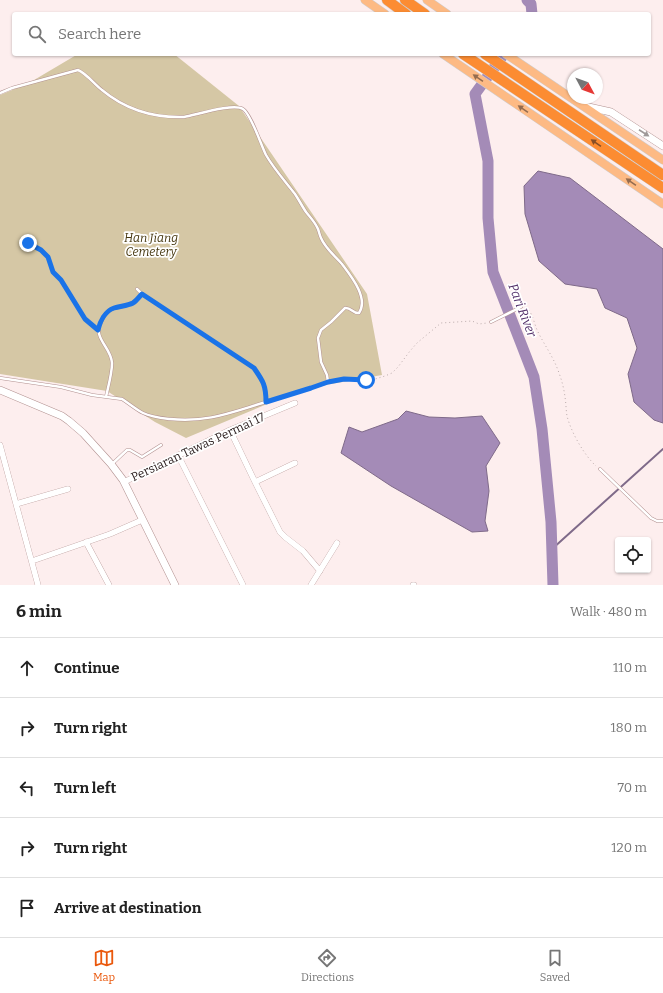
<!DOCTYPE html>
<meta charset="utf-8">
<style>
body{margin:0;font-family:Bitter,serif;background:#f6f6f6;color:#222}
.controls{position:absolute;right:12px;bottom:12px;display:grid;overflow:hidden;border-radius:4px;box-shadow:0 1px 3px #0004}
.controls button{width:36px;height:36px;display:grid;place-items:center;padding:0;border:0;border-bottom:1px solid #e0e0e0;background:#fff;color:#222;font:20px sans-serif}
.compass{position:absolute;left:567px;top:68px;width:36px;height:36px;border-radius:50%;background:#fff;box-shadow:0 1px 3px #0004;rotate:131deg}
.stop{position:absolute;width:12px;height:12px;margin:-9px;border:3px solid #1a73e8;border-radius:50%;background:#fff}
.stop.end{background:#1a73e8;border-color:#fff;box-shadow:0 1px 4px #0008}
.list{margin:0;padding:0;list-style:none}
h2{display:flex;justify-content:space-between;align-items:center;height:52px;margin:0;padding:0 16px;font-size:17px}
h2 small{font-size:13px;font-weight:400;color:#767676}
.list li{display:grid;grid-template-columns:26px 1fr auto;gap:12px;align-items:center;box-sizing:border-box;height:60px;padding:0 16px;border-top:1px solid #e0e0e0}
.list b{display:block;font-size:15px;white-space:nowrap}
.list em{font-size:13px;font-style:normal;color:#767676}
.icon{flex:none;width:22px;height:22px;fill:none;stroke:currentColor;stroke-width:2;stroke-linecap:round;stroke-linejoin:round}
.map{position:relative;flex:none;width:663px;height:585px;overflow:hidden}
.search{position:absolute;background:#fff;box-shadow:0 1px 3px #0004;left:12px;right:12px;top:12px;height:44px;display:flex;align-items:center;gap:10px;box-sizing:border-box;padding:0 14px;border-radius:4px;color:#767676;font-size:15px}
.sheet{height:352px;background:#fff}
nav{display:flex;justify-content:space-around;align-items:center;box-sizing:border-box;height:56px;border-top:1px solid #e0e0e0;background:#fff;font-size:11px;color:#767676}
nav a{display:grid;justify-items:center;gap:2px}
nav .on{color:#ea580c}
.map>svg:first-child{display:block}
.green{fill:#d5c7a5}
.water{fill:#a48bb7;stroke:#7f6a89}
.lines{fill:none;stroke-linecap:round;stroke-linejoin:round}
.stream{stroke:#7f6a89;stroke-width:2}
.river{stroke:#a48bb7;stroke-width:11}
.service-casing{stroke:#b29190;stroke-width:3.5}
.minor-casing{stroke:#b29190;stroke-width:6}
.tertiary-casing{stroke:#b29190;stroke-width:8}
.primary-casing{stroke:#d0cdcd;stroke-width:9}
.motorway-casing{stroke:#d0cdcd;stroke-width:11}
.path{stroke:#bbacac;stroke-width:1;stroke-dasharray:1 3;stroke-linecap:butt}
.service{stroke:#fff;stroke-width:2.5}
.minor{stroke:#fff;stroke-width:5.5}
.tertiary{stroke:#fff;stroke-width:7}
.primary{stroke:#fdba84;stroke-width:8}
.motorway{stroke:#fc8c32;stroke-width:10}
.oneway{fill:#946c50}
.oneway2{fill:#9f9999}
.oneway3{fill:#884f26}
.route{stroke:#1a73e8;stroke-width:5}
.labels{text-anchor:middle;stroke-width:3.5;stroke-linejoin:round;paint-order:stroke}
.park-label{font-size:12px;font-style:italic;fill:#45360e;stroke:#fff}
.street-label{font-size:12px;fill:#2a1d1d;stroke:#fff}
.water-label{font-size:13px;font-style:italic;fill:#56346c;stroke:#fff}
</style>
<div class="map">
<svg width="663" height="585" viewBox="0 0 663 585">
<rect width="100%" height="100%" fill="#fdeeee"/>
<!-- green -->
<path class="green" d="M 78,54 L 174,54 L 239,106 L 367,294 L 382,375 L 303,389 L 186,438 L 155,422 L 107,391 L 0,374 L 0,95 L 29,83 Z"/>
<!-- water -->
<path class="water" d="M 538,171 L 570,178 L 663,249 L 663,423 L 654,420 L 634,402 L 628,374 L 637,348 L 627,318 L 605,308 L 597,289 L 565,284 L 539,261 L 525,214 L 524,186 Z
M 406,411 L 429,417 L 455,418 L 482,416 L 500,443 L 486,466 L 489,491 L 485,521 L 488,531 L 472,532 L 391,486 L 341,453 L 349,427 L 362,432 L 398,419 Z"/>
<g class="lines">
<!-- stream -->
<path class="stream" d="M 552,549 L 663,449"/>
<!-- river -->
<path class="river" d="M 527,0 L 531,4 L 532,14
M 504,54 L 475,94 L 488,161 L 488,218 L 493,272 L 522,346 L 534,377 L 542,429 L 551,522 L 553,585"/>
<!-- service casing -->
<g class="service-casing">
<path id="service" d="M 0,93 L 12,88 L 78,70 C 87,74 94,84 102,90 C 126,110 152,118 184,117 C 196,115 233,103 243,109 C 251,114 261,145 266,155 C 274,169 285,181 295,194 C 299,200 302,206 306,212 C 310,217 314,221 317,227 C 319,230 319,234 321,238 C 325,248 335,256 342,264 C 351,276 369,298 359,313 C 353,314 351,307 345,308 L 331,322 L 321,330 L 318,338 L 321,362 L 327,375 L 328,382 C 308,390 287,395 266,402 C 232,412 207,423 170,419 C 161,418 151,417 143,413 C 137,410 131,405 125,401 L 122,399 L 92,395 L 61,387 L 0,378
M 28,243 L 41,250 L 48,257 L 53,272 L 61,280 L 85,319 L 98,330
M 137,289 L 142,294 L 254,368 C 263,381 266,385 266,402
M 491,322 L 521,307
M 106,397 C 108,387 112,374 112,363 C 111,346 91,338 102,320 C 103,318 105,315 107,312 C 112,307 118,308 124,306 C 132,304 137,300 142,294
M 112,464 L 127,450 L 130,450 L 142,457 L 161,445
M 600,469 L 651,518 L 657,521 L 663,521"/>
</g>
<!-- minor casing -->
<g class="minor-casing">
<path id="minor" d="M 230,430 L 255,482 L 280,532 L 285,537 L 303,551 L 320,571
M 0,445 L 38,585
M 178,455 L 243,585
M 124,482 L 230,430 L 295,403
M 255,482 L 295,463
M 16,504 L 68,489
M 86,542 L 109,585
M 32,561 L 110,534 L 142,520
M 311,585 L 337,543
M 413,585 L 414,585"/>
</g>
<!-- tertiary casing -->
<g class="tertiary-casing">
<path id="tertiary" d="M 584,106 L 611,112 L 663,146
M 0,390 L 62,416 L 69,421 L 83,433 L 111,464 L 123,480 L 175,585"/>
</g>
<!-- primary casing -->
<g class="primary-casing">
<path id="primary" d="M 365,0 L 385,14
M 427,0 L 447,14
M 443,54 L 663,204
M 506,54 L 663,160"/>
</g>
<!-- motorway casing -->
<g class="motorway-casing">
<path id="motorway" d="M 387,0 L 406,14
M 405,0 L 425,14
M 463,54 L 663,188
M 485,54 L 663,175"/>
</g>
<!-- path -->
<path class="path" d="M 526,307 C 533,313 534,324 538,332 C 545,346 554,358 559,373 C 562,381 564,389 565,397 C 566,403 566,410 567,416 C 571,432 584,455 596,466
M 332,381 L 344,379 L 372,380 L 385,376 L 392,373 L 398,367 L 410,351 L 417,343 L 441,323 L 472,321 L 479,324 L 487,323"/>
<!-- service -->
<use href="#service" class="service"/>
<!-- minor -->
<use href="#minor" class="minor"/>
<!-- tertiary -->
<use href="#tertiary" class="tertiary"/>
<!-- primary -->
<use href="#primary" class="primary"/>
<!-- motorway -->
<use href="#motorway" class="motorway"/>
</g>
<!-- one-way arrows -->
<defs><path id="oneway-solid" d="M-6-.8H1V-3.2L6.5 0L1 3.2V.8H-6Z"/></defs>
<g class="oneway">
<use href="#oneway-solid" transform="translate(478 78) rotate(-146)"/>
<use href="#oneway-solid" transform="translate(523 109) rotate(-146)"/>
<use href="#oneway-solid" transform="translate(631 182) rotate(-146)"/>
</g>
<use class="oneway2" href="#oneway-solid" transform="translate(644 133) rotate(33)"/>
<use class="oneway3" href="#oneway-solid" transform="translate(596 143) rotate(-146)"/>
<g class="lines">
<!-- route -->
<path class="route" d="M 28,243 L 41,250 L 48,257 L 53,272 L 61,280 L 85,319 L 98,330 C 100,322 105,311 114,308 C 120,306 127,306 133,303 C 136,301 139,297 142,294 L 254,368 C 263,381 266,385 266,402 L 311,388 L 328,382 L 344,379 L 366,380"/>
</g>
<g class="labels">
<!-- park labels -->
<g class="park-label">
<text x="151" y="242">Han Jiang<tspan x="151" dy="14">Cemetery</tspan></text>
</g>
<!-- street labels -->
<g class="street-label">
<text transform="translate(198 447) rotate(-25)" y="4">Persiaran Tawas Permai 17</text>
</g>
<!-- water labels -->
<g class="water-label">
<text transform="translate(523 310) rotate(69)" y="5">Pari River</text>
</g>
</g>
</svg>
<div class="controls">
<button><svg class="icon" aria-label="locate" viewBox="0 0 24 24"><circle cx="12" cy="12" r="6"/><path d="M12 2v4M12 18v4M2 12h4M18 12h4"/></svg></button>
</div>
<svg class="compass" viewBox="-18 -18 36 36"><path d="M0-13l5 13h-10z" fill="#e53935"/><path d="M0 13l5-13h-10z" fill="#767676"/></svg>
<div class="stop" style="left:366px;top:380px"></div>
<div class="stop end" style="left:28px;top:243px"></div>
<div class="search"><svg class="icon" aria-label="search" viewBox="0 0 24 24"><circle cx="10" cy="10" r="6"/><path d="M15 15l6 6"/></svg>Search here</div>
</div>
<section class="sheet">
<h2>6 min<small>Walk · 480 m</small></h2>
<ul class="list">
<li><svg class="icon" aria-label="ahead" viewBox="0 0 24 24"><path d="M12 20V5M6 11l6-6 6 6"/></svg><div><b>Continue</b></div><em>110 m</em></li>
<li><svg class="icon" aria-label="right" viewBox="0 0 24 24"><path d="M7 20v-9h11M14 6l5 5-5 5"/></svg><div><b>Turn right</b></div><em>180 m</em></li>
<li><svg class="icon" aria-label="left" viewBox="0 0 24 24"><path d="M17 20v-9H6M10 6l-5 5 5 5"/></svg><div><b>Turn left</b></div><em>70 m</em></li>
<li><svg class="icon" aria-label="right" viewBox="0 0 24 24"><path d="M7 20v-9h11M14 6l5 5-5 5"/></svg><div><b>Turn right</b></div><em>120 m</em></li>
<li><svg class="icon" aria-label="arrive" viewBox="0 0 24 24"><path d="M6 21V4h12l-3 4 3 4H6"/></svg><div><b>Arrive at destination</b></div></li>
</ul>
</section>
<nav>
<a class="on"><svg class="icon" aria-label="map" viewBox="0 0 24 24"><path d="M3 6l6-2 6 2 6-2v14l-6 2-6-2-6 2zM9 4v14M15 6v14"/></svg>Map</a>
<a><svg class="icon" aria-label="directions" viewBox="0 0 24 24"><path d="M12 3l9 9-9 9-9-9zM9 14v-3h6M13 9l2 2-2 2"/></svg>Directions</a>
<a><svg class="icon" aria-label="saved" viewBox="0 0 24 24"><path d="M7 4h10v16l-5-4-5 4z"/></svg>Saved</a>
</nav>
